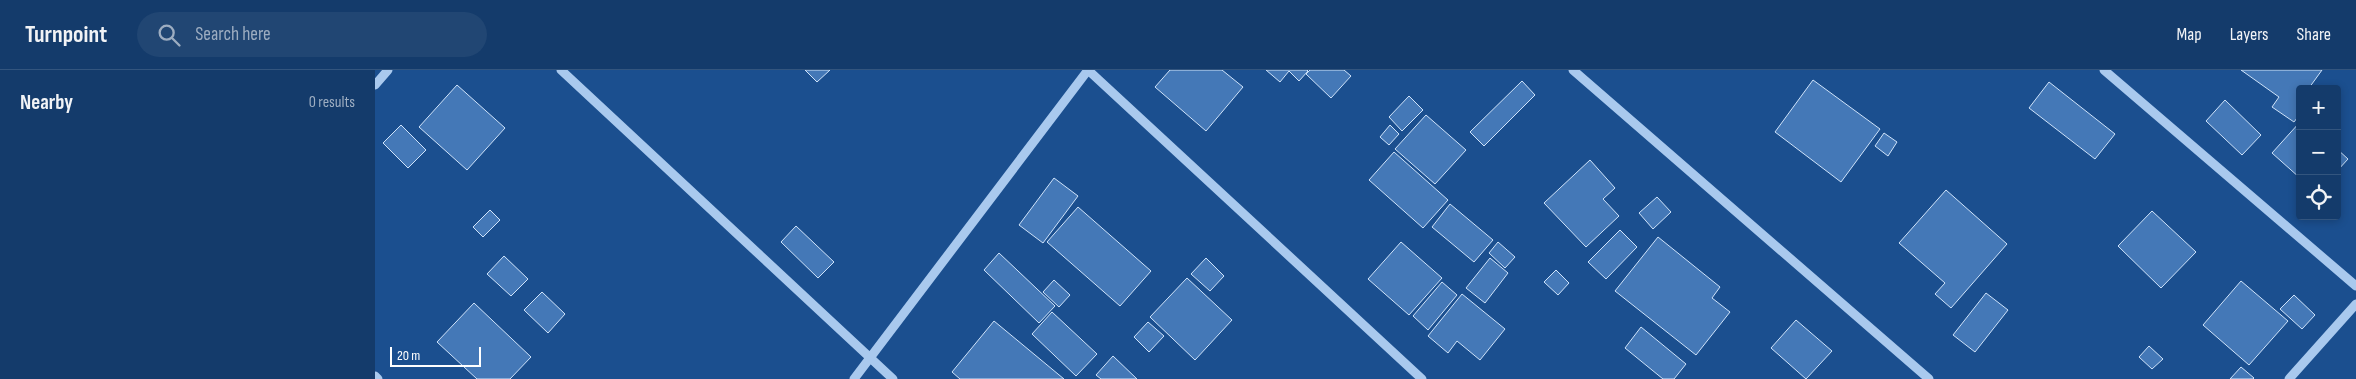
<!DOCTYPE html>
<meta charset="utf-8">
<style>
body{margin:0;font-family:"Sofia Sans Condensed",sans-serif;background:#214673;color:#f1f3f6}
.controls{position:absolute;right:15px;top:15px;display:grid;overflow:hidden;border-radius:5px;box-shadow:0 2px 8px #0003}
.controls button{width:45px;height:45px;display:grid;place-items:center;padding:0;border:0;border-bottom:1px solid #33557e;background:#143b6b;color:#f1f3f6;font:25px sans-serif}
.scale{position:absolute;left:15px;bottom:12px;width:91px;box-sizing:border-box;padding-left:5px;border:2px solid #fff;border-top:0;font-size:14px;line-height:18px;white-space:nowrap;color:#fff;-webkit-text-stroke:4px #1b4f8f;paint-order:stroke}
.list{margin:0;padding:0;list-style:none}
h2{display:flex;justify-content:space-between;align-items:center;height:65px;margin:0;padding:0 20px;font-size:21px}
h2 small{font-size:16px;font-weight:400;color:#9dadc1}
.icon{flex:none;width:28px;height:28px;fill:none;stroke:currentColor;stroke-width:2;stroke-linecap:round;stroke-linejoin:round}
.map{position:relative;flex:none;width:1981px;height:309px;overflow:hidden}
header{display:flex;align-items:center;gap:30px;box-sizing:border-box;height:70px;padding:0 25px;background:#143b6b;border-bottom:1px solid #33557e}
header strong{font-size:24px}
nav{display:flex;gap:28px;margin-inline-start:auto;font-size:18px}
.search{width:350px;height:45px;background:#214673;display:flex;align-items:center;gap:12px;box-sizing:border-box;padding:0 18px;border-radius:28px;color:#9dadc1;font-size:19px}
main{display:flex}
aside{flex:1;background:#143b6b}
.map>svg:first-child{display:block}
.building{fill:#4478b7;stroke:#cfe3fa}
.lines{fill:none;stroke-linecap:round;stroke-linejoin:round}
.minor{stroke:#a9c9ee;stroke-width:9}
</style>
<header>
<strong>Turnpoint</strong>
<div class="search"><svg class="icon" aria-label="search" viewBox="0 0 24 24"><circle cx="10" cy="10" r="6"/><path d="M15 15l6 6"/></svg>Search here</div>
<nav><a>Map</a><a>Layers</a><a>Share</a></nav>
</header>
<main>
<aside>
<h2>Nearby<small>0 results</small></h2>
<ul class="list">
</ul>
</aside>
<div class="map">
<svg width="1981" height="309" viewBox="0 0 1981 309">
<rect width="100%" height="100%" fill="#1b4f8f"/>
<!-- building -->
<path class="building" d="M 430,0 L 455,0 L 442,12 Z
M 795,0 L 847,0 L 868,17 L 831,61 L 780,17 Z
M 891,0 L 932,0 L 933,1 L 924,11 L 914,1 L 905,12 Z
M 935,0 L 969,0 L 976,6 L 956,28 L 931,4 Z
M 1866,0 L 1947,0 L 1934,18 L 1936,19 L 1925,19 L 1925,44 L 1919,52 L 1897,37 L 1904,27 Z
M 1438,10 L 1505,59 L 1466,112 L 1400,62 Z
M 1147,11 L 1160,25 L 1109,76 L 1095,62 Z
M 1674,12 L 1740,64 L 1720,89 L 1654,38 Z
M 82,15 L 130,58 L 92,100 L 44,57 Z
M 1034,26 L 1048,40 L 1027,61 L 1014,47 Z
M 1850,30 L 1886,65 L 1867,85 L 1831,51 Z
M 1051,45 L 1091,80 L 1060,114 L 1020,79 Z
M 1925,52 L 1925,108 L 1897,83 Z
M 26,55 L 51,80 L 33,98 L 8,73 Z
M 1015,55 L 1024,64 L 1014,75 L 1005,67 Z
M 1509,63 L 1522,72 L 1513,86 L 1500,76 Z
M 1962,79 L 1973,89 L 1962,101 Z
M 1019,82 L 1073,130 L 1048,158 L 994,110 Z
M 1215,90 L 1240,118 L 1228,129 L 1244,146 L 1211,177 L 1169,133 Z
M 679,108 L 703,126 L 668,173 L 644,155 Z
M 1571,120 L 1632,174 L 1576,238 L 1560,224 L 1570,213 L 1524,173 Z
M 1282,127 L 1296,142 L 1278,159 L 1264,143 Z
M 1075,134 L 1118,170 L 1099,192 L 1057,157 Z
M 703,137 L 776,201 L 745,236 L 672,172 Z
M 115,140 L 125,150 L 108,167 L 98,157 Z
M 1777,141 L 1821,182 L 1786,218 L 1743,176 Z
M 421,156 L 459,192 L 443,208 L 406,172 Z
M 1245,160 L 1262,177 L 1231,209 L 1213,192 Z
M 1283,167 L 1345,217 L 1337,228 L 1355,242 L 1321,285 L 1240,221 Z
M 1026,172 L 1067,208 L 1034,245 L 993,209 Z
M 1123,172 L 1140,187 L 1130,198 L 1114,183 Z
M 624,183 L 680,236 L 664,253 L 609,200 Z
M 129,186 L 153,209 L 136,226 L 112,204 Z
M 831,188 L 849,206 L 835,221 L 816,204 Z
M 1115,188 L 1133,203 L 1110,233 L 1091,218 Z
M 1181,200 L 1194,213 L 1183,225 L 1169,212 Z
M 812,208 L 857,250 L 820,290 L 775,247 Z
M 679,210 L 695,225 L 684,237 L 668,222 Z
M 1866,211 L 1913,251 L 1874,295 L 1828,255 Z
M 1067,212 L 1082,225 L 1053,260 L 1038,246 Z
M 167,222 L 190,244 L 173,263 L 149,240 Z
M 1611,223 L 1633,240 L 1600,282 L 1578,265 Z
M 1087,224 L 1130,259 L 1105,290 L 1082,271 L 1073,283 L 1053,266 Z
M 1919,225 L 1940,245 L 1927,259 L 1905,239 Z
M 99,233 L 156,287 L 135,309 L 102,309 L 62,272 Z
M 677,242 L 722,284 L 701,306 L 657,264 Z
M 1421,250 L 1457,281 L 1431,309 L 1396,278 Z
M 619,251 L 689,309 L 585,309 L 577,302 Z
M 773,252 L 789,266 L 774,282 L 759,267 Z
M 1266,257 L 1311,294 L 1299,309 L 1288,309 L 1250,278 Z
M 1774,276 L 1788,289 L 1777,299 L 1764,287 Z
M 738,286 L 762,309 L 726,309 L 721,305 Z
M 1866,297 L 1879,308 L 1878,309 L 1855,309 Z"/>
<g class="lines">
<!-- minor -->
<path class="minor" d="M 186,0 L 518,309
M 713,0 L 1047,309
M 1198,0 L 1554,309
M 1729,0 L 1981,216
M 0,15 L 13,0
M 0,306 L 3,309
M 479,309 L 713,0
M 1914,309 L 1981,234"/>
</g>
</svg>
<div class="controls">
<button>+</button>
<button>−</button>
<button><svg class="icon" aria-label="locate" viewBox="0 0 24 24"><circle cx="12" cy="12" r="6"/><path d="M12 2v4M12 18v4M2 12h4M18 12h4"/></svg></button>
</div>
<div class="scale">20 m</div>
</div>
</main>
